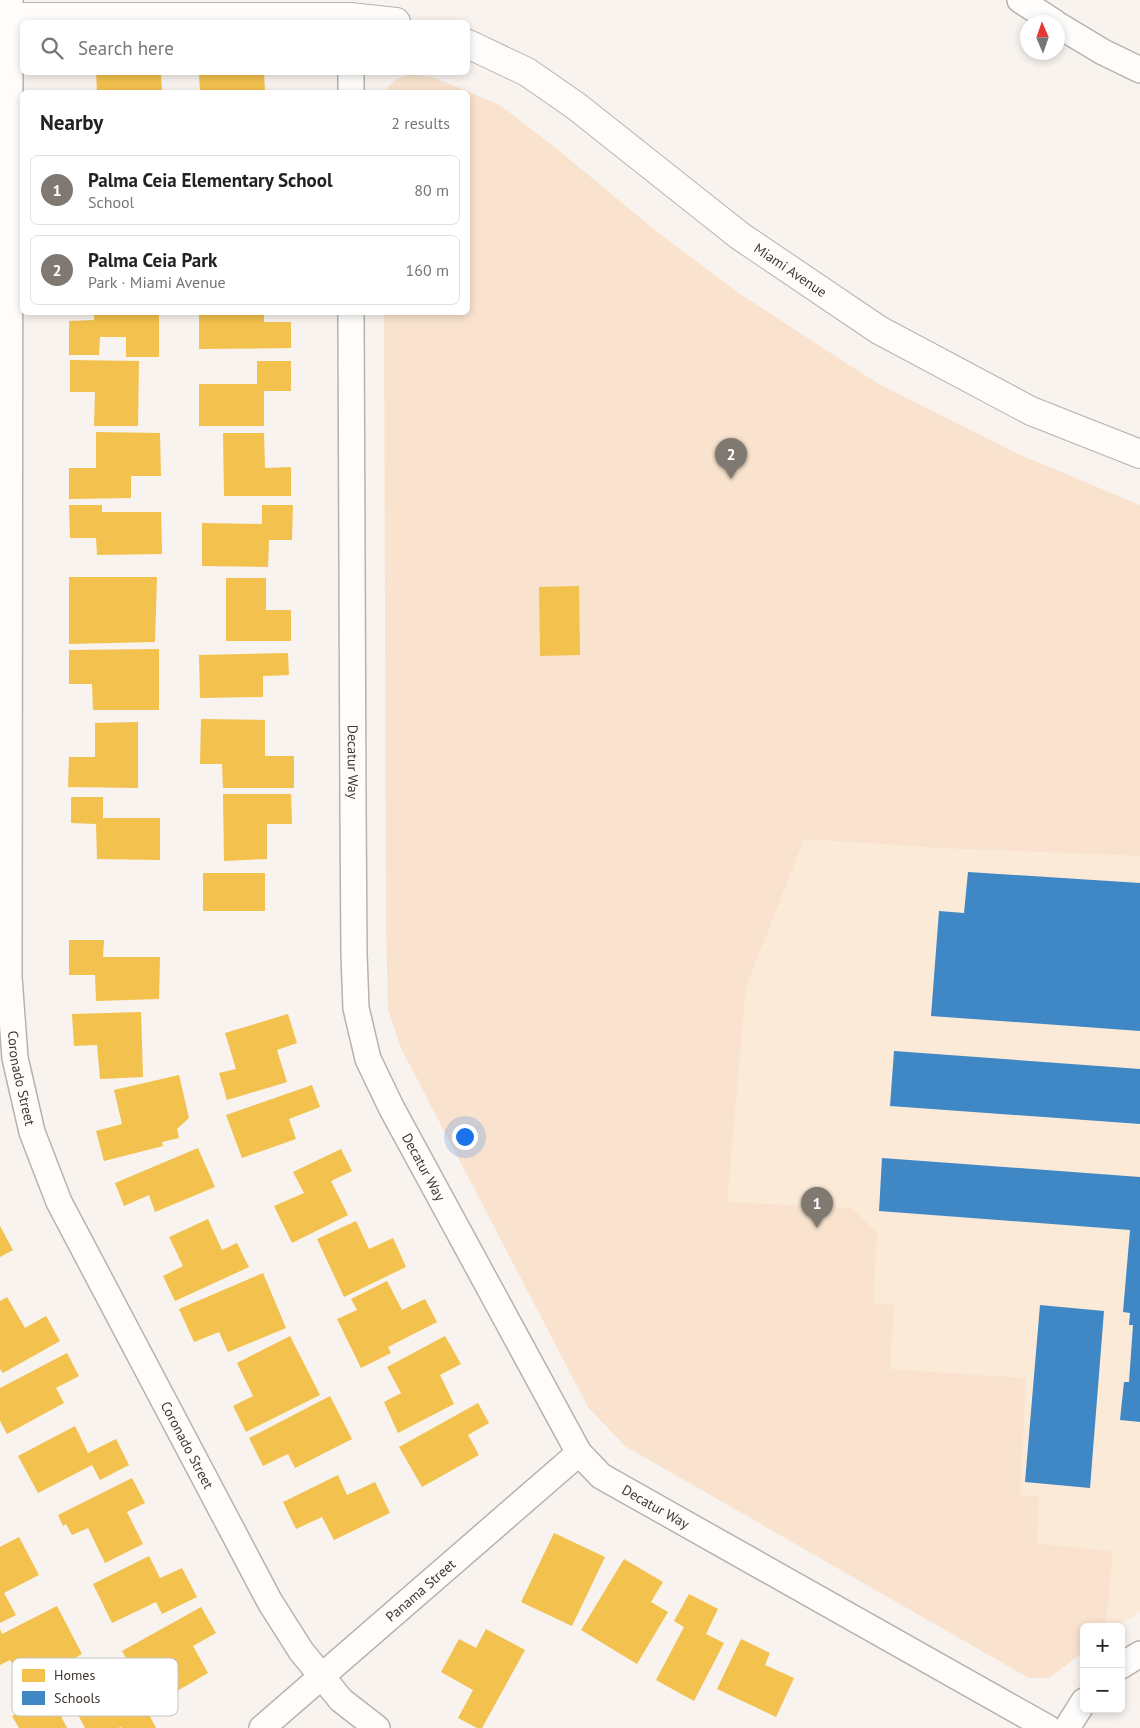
<!DOCTYPE html>
<meta charset="utf-8">
<style>
body{margin:0;font-family:"PT Sans",sans-serif;background:#f2f2f2;color:#222}
.controls{position:absolute;right:15px;bottom:15px;display:grid;overflow:hidden;border-radius:8px;box-shadow:0 2px 8px #0003}
.controls button{width:45px;height:45px;display:grid;place-items:center;padding:0;border:0;border-bottom:1px solid #e0e0e0;background:#fff;color:#222;font:25px sans-serif}
.compass{position:absolute;left:1020px;top:15px;width:45px;height:45px;border-radius:50%;background:#fff;box-shadow:0 2px 8px #0003;rotate:358deg}
.you{position:absolute;left:464px;top:1136px;width:18px;height:18px;margin:-12px;border:4px solid #fff;border-radius:50%;background:#1a73e8;box-shadow:0 0 0 8px #1a73e833}
.badge{display:grid;place-items:center;width:32px;height:32px;border-radius:50%;background:#807972;color:#fff;font-size:16px;font-weight:700}
.pin{position:absolute;translate:-50% -41px;filter:drop-shadow(0 1px 2px #0008)}
.pin::after{content:'';position:absolute;top:26px;width:18px;height:15px;background:inherit;clip-path:polygon(0 0,100% 0,50% 100%)}
.list{margin:0;padding:0;list-style:none}
h2{display:flex;justify-content:space-between;align-items:center;height:65px;margin:0;padding:0 20px;font-size:21px}
h2 small{font-size:16px;font-weight:400;color:#767676}
.list li{display:grid;grid-template-columns:32px 1fr auto;gap:15px;align-items:center;box-sizing:border-box;height:70px;margin:0 10px 10px;padding:0 10px;border:1px solid #e0e0e0;border-radius:8px}
.list b{display:block;font-size:19px;white-space:nowrap}
.list p{margin:0;font-size:16px;white-space:nowrap;color:#767676}
.list em{font-size:16px;font-style:normal;color:#767676}
.icon{flex:none;width:28px;height:28px;fill:none;stroke:currentColor;stroke-width:2;stroke-linecap:round;stroke-linejoin:round}
.map{position:relative;flex:none;width:1140px;height:1728px;overflow:hidden}
.search{position:absolute;background:#fff;box-shadow:0 2px 8px #0003;left:20px;top:20px;width:450px;height:55px;display:flex;align-items:center;gap:12px;box-sizing:border-box;padding:0 18px;border-radius:8px;color:#767676;font-size:19px}
.panel{position:absolute;background:#fff;box-shadow:0 2px 8px #0003;left:20px;top:90px;width:450px;height:225px;border-radius:8px}
.map>svg:first-child{display:block}
.built{fill:#fbead8}
.green{fill:#f9e3ce}
.homes{fill:#f2c14e}
.schools{fill:#3f88c5}
.lines{fill:none;stroke-linecap:round;stroke-linejoin:round}
.street-casing{stroke:#b8b2ac;stroke-width:28}
.secondary-casing{stroke:#b8b2ac;stroke-width:30}
.street{stroke:#fefdfc;stroke-width:25}
.secondary{stroke:#fefdfc;stroke-width:28}
.labels{text-anchor:middle;stroke-width:5;stroke-linejoin:round;paint-order:stroke}
.street-label{font-size:14px;fill:#40382f;stroke:#fff}
.key{fill:#fff;stroke:#c6c3c1;stroke-width:1}
.key-label{font-size:14px;fill:#40382f}
</style>
<div class="map">
<svg width="1140" height="1728" viewBox="0 0 1140 1728">
<rect width="100%" height="100%" fill="#f8f3ee"/>
<!-- built -->
<path class="built" d="M 508,816 L 957,849 L 1140,856 L 1140,1612 L 1116,1627 L 1084,1627 L 1084,1651 L 1049,1678 L 1029,1678 L 625,1446 L 588,1407 L 401,1048 L 388,1009 Z"/>
<!-- green -->
<path class="green" d="M 412,74 L 435,78 L 500,105 L 557,149 L 661,235 L 737,292 L 877,383 L 1016,453 L 1140,505 L 1140,856 L 957,849 L 804,839 L 746,987 L 727,1202 L 852,1208 L 877,1233 L 873,1303 L 894,1305 L 890,1369 L 1026,1378 L 1020,1495 L 1039,1496 L 1037,1544 L 1113,1551 L 1106,1627 L 1084,1627 L 1084,1651 L 1049,1678 L 1029,1678 L 625,1446 L 588,1407 L 401,1048 L 388,1009 L 386,927 L 384,313 L 468,312 L 468,92 L 386,92 C 390,81 401,77 412,74 Z"/>
<!-- homes -->
<path class="homes" d="M 96,72 L 161,72 L 162,92 L 97,92 Z
M 225,72 L 264,72 L 265,92 L 200,92 L 199,74 Z
M 94,312 L 159,312 L 159,357 L 126,357 L 126,337 L 100,337 L 99,355 L 69,355 L 69,321 L 94,320 Z
M 199,312 L 264,312 L 264,322 L 291,322 L 291,348 L 199,349 Z
M 70,360 L 139,361 L 138,426 L 94,426 L 95,392 L 70,392 Z
M 257,361 L 291,361 L 291,391 L 264,391 L 264,426 L 199,426 L 199,384 L 257,384 Z
M 96,432 L 160,433 L 161,476 L 131,476 L 131,498 L 69,499 L 69,468 L 96,468 Z
M 223,433 L 264,433 L 265,468 L 291,467 L 291,496 L 224,496 Z
M 69,505 L 102,505 L 102,512 L 161,512 L 162,554 L 97,555 L 96,538 L 70,538 Z
M 262,505 L 293,505 L 292,540 L 269,540 L 268,567 L 202,566 L 202,523 L 262,524 Z
M 69,577 L 157,577 L 155,642 L 69,644 Z
M 226,578 L 266,578 L 266,610 L 291,610 L 291,641 L 226,641 Z
M 579,586 L 580,655 L 540,656 L 539,587 Z
M 159,649 L 159,710 L 93,710 L 92,684 L 69,684 L 69,650 Z
M 288,653 L 289,675 L 263,676 L 263,697 L 200,698 L 199,655 Z
M 201,719 L 265,720 L 265,756 L 294,756 L 294,788 L 223,788 L 222,764 L 200,764 Z
M 138,722 L 138,788 L 68,787 L 69,757 L 95,757 L 95,723 Z
M 223,794 L 291,794 L 292,824 L 267,824 L 267,859 L 224,861 Z
M 71,797 L 103,797 L 103,818 L 160,818 L 160,860 L 97,859 L 96,824 L 71,823 Z
M 203,873 L 265,873 L 265,911 L 203,911 Z
M 69,940 L 104,940 L 103,957 L 160,957 L 159,999 L 96,1001 L 95,975 L 69,975 Z
M 141,1012 L 143,1077 L 100,1079 L 97,1045 L 74,1046 L 72,1014 Z
M 288,1014 L 297,1043 L 277,1050 L 287,1082 L 227,1100 L 219,1073 L 236,1069 L 225,1033 Z
M 179,1075 L 189,1118 L 177,1129 L 179,1138 L 162,1142 L 163,1146 L 104,1161 L 96,1131 L 122,1124 L 114,1090 Z
M 312,1085 L 320,1107 L 289,1119 L 296,1139 L 242,1158 L 226,1115 Z
M 198,1148 L 215,1187 L 155,1212 L 149,1195 L 124,1206 L 115,1183 Z
M 341,1149 L 352,1171 L 331,1181 L 348,1215 L 292,1243 L 274,1206 L 304,1193 L 293,1172 Z
M 208,1219 L 222,1250 L 237,1243 L 249,1267 L 175,1301 L 163,1276 L 183,1266 L 169,1237 Z
M 356,1221 L 369,1249 L 393,1238 L 406,1267 L 344,1297 L 317,1239 Z
M 0,1226 L 13,1250 L 0,1257 Z
M 263,1273 L 286,1328 L 228,1352 L 219,1332 L 194,1342 L 179,1309 Z
M 387,1281 L 402,1310 L 425,1299 L 437,1322 L 388,1347 L 391,1353 L 361,1368 L 337,1319 L 357,1310 L 351,1299 Z
M 7,1297 L 25,1328 L 46,1316 L 60,1341 L 3,1373 L 0,1369 L 0,1301 Z
M 290,1336 L 320,1395 L 246,1432 L 233,1406 L 253,1396 L 237,1363 Z
M 445,1336 L 461,1364 L 440,1375 L 454,1404 L 398,1433 L 384,1402 L 401,1393 L 387,1367 Z
M 67,1353 L 79,1376 L 56,1388 L 64,1403 L 7,1434 L 0,1421 L 0,1388 Z
M 330,1396 L 352,1439 L 295,1468 L 288,1454 L 263,1466 L 249,1438 Z
M 478,1403 L 489,1423 L 468,1435 L 479,1455 L 422,1487 L 399,1447 Z
M 75,1426 L 88,1453 L 116,1439 L 129,1465 L 100,1480 L 92,1465 L 38,1493 L 18,1456 Z
M 338,1475 L 347,1495 L 375,1482 L 390,1513 L 334,1540 L 322,1517 L 296,1529 L 283,1502 Z
M 132,1478 L 145,1503 L 127,1512 L 143,1544 L 105,1563 L 88,1528 L 72,1535 L 66,1524 L 63,1526 L 58,1515 Z
M 554,1533 L 605,1557 L 572,1626 L 521,1602 Z
M 19,1537 L 39,1575 L 4,1593 L 16,1615 L 0,1623 L 0,1547 Z
M 149,1556 L 160,1578 L 182,1568 L 197,1597 L 162,1614 L 156,1602 L 112,1623 L 93,1584 Z
M 624,1559 L 663,1582 L 651,1602 L 668,1612 L 637,1664 L 581,1630 Z
M 689,1594 L 718,1609 L 706,1634 L 724,1643 L 694,1701 L 656,1680 L 684,1627 L 674,1621 Z
M 57,1606 L 82,1654 L 51,1671 L 45,1662 L 20,1675 L 10,1660 L 0,1665 L 0,1629 L 2,1634 Z
M 201,1607 L 216,1633 L 193,1646 L 208,1673 L 153,1705 L 122,1651 Z
M 486,1629 L 525,1650 L 482,1728 L 477,1728 L 458,1718 L 473,1690 L 441,1672 L 459,1639 L 476,1648 Z
M 741,1639 L 770,1653 L 765,1665 L 794,1678 L 776,1717 L 717,1689 Z
M 129,1676 L 156,1728 L 121,1728 L 121,1727 L 118,1728 L 85,1728 L 67,1694 L 94,1681 L 99,1692 Z
M 51,1696 L 67,1728 L 19,1728 L 12,1716 Z"/>
<!-- schools -->
<path class="schools" d="M 968,872 L 1140,883 L 1140,1031 L 931,1016 L 939,911 L 964,913 Z
M 894,1051 L 1140,1069 L 1140,1124 L 890,1106 Z
M 882,1158 L 1140,1177 L 1140,1422 L 1120,1420 L 1124,1382 L 1129,1382 L 1133,1325 L 1129,1325 L 1130,1313 L 1123,1312 L 1130,1230 L 879,1211 Z
M 1040,1305 L 1104,1311 L 1090,1488 L 1025,1482 Z"/>
<g class="lines">
<!-- street casing -->
<g class="street-casing">
<g id="street">
<path id="s1" d="M 10,0 L 9,977 L 15,1058 L 32,1132 L 59,1202 L 270,1602 L 301,1651 L 341,1700 L 377,1728"/>
<path d="M 1020,0 L 1054,22"/>
<path d="M 1058,25 L 1103,52 L 1140,70"/>
<path d="M 351,72 L 351,92"/>
<path id="s2" d="M 351,312 L 353,808 L 354,954 L 356,1008 L 368,1059 L 391,1107 L 579,1453 L 601,1476 L 1048,1728"/>
<path d="M 1121,1666 L 1140,1654"/>
<path id="s3" d="M 262,1728 L 579,1453"/>
<path d="M 1067,1728 L 1084,1701"/>
</g>
</g>
<!-- secondary casing -->
<g class="secondary-casing">
<g id="secondary">
<path d="M 0,17 L 350,17 L 396,22"/>
<path id="s4" d="M 468,44 L 527,72 L 576,106 L 740,236 L 879,330 L 1031,411 L 1140,454"/>
</g>
</g>
<!-- street -->
<use href="#street" class="street"/>
<!-- secondary -->
<use href="#secondary" class="secondary"/>
</g>
<g class="labels">
<!-- street labels -->
<g class="street-label">
<text dy="5" stroke="none"><textPath href="#s4" startOffset="395">Miami Avenue</textPath></text>
<text dy="5" stroke="none"><textPath href="#s2" startOffset="450">Decatur Way</textPath></text>
<text dy="5" stroke="none"><textPath href="#s1" startOffset="1079">Coronado Street</textPath></text>
<text dy="5" stroke="none"><textPath href="#s2" startOffset="870">Decatur Way</textPath></text>
<text dy="5" stroke="none"><textPath href="#s1" startOffset="1484">Coronado Street</textPath></text>
<text dy="5" stroke="none"><textPath href="#s2" startOffset="1290">Decatur Way</textPath></text>
<text dy="5" stroke="none"><textPath href="#s3" startOffset="210">Panama Street</textPath></text>
</g>
</g>
<!-- legend -->
<rect x="12" y="1658" width="166" height="58" rx="8" class="key"/>
<rect x="22" y="1669" width="23" height="13" fill="#f2c14e"/>
<rect x="22" y="1691" width="23" height="14" fill="#3f88c5"/>
<g class="key-label">
<text x="54" y="1680">Homes</text>
<text x="54" y="1703">Schools</text>
</g>
</svg>
<div class="controls">
<button>+</button>
<button>−</button>
</div>
<svg class="compass" viewBox="-18 -18 36 36"><path d="M0-13l5 13h-10z" fill="#e53935"/><path d="M0 13l5-13h-10z" fill="#767676"/></svg>
<div class="you"></div>
<div class="pin badge" style="left:817px;top:1228px">1</div>
<div class="pin badge" style="left:731px;top:479px">2</div>
<div class="search"><svg class="icon" aria-label="search" viewBox="0 0 24 24"><circle cx="10" cy="10" r="6"/><path d="M15 15l6 6"/></svg>Search here</div>
<section class="panel">
<h2>Nearby<small>2 results</small></h2>
<ul class="list">
<li><span class="badge">1</span><div><b>Palma Ceia Elementary School</b><p>School</p></div><em>80 m</em></li>
<li><span class="badge">2</span><div><b>Palma Ceia Park</b><p>Park · Miami Avenue</p></div><em>160 m</em></li>
</ul>
</section>
</div>
